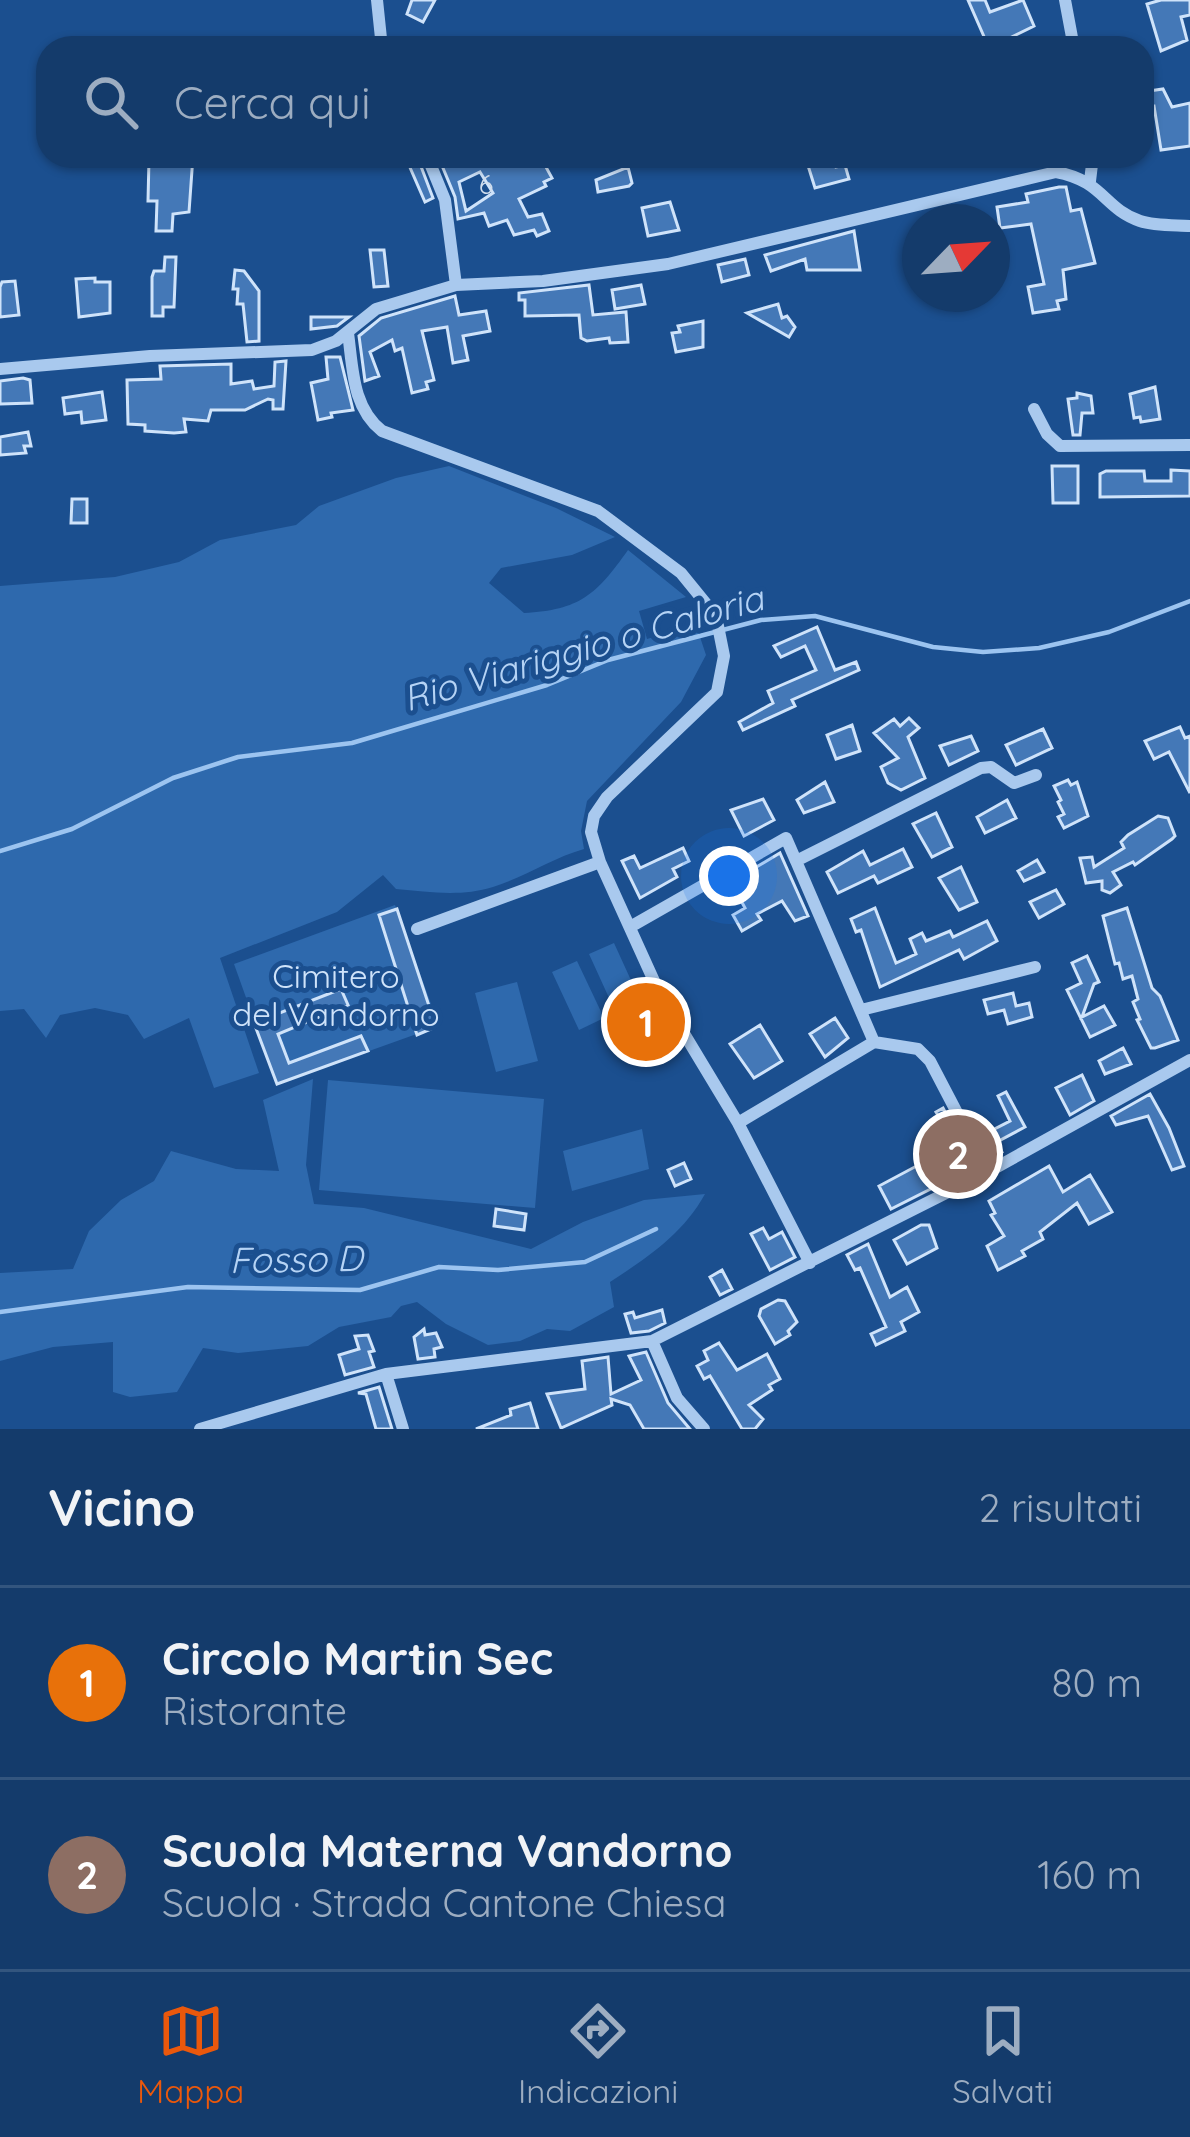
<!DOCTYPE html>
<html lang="it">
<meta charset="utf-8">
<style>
body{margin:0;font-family:Quicksand,sans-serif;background:#1d4271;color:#f1f3f6}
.compass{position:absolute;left:902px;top:204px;width:108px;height:108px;border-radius:50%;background:#143b6b;box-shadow:0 3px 9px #0004;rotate:65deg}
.you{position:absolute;left:729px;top:876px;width:42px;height:42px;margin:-30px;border:9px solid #fff;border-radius:50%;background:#1a73e8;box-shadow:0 0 0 18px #1a73e833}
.badge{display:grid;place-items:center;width:78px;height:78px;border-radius:50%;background:#ea580c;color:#fff;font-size:39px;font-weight:700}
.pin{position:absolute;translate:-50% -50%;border:6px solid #fff;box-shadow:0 3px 12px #0006}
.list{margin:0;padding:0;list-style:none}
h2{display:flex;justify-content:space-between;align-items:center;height:156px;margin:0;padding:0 48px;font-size:51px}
h2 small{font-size:39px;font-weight:400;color:#9dadc1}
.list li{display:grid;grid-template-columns:78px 1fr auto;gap:36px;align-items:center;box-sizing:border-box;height:192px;padding:0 48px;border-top:3px solid #33557e}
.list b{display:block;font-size:45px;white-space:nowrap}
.list p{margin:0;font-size:39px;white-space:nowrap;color:#9dadc1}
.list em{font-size:39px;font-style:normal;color:#9dadc1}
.icon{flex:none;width:66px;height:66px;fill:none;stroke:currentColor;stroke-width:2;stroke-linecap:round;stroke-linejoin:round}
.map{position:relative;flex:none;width:1190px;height:1429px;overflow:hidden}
.search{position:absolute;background:#143b6b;box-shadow:0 3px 9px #0004;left:36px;right:36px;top:36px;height:132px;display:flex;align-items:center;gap:30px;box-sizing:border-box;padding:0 42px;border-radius:36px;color:#9dadc1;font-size:45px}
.sheet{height:540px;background:#143b6b}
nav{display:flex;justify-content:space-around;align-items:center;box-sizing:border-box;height:168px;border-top:3px solid #33557e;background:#143b6b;font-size:33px;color:#9dadc1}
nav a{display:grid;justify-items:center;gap:6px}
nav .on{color:#ea580c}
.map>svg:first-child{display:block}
.green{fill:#2e69ad}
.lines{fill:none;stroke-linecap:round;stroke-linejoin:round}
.stream{stroke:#9cc4f0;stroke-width:4.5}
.building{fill:#4478b7;stroke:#cfe3fa;stroke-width:3;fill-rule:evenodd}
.minor{stroke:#a9c9ee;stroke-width:12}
.labels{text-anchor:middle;stroke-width:10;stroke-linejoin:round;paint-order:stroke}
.number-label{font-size:27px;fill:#d0dded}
.park-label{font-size:33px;fill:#cfe3fa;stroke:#1b4f8f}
.water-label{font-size:36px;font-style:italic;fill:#b5d3f5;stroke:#1b4f8f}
</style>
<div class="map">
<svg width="1190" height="1429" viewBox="0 0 1190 1429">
<rect width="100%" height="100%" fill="#1b4f8f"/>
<!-- green -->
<path class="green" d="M 449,466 L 556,508 L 615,537 L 572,555 L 501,568 L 489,583 L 524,613 C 580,610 596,595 628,550 L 686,597 L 639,611 L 647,639 L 696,625 L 706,655 L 681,702 L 587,801 L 581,831 L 584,849 C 552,858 525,877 493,887 C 461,897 429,892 396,889 L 383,875 L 337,912 L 220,958 L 259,1073 L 214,1088 L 189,1018 L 144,1039 L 128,1015 L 95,1008 L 60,1015 L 46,1038 L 24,1009 L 0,1011 L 0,586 L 115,577 L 179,562 L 220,540 L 296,525 L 319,506 L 396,478 Z
M 395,905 L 439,1026 L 277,1084 L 234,964 Z
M 614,943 L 640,1000 L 615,1011 L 589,954 Z
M 577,961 L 604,1018 L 579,1030 L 552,972 Z
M 517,982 L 538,1061 L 496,1072 L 475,993 Z
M 313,1079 L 306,1165 L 314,1204 L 364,1208 L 531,1249 L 583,1222 L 644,1200 L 705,1194 C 683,1234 647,1258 610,1282 L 614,1307 L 570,1331 L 547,1329 L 520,1341 L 488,1345 L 446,1324 L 417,1302 L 401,1306 L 391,1317 L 339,1327 L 308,1346 L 238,1353 L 203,1348 L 177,1392 L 130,1397 L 113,1392 L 113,1342 L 53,1347 L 0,1361 L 0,1273 L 73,1269 L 89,1231 L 121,1200 L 154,1181 L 171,1151 L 236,1169 L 279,1171 L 263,1100 Z
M 328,1080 L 544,1099 L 535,1208 L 319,1190 Z
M 642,1129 L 649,1169 L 572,1191 L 563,1151 Z"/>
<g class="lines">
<!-- stream -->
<path class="stream" d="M 0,851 L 72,829 L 173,778 L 238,757 L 352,743 L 547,685 L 608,660 L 761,620 L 815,616 L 933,647 L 983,652 L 1039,648 L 1109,632 L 1190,601
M 0,1312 L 188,1287 L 360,1290 L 439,1267 L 498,1270 L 585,1262 L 656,1229"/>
</g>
<!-- building -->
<path class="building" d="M 412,0 L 435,0 L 423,22 L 407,14 Z
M 968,0 L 985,0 L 990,12 L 1023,0 L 1034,26 L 989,48 Z
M 1161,0 L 1190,0 L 1190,15 L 1181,17 L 1187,40 L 1161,51 L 1147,4 Z
M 1163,89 L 1172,107 L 1190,103 L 1190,146 L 1161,150 L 1154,106 L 1142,106 L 1142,92 Z
M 159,156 L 193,156 L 189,212 L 173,214 L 172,231 L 156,231 L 157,201 L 148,201 L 149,159 Z
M 405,156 L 417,156 L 433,198 L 425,202 Z
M 438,156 L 540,156 L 552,178 L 544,182 L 546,186 L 519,199 L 528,217 L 542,214 L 549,231 L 537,236 L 534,230 L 514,235 L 507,220 L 489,226 L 484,213 L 458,219 L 455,197 ZM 480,172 L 493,193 L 466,211 L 459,182 Z
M 805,156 L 833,156 L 836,167 L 845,165 L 849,179 L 815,188 Z
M 628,167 L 632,183 L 629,186 L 598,192 L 596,180 Z
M 1059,187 L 1066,187 L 1071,211 L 1081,209 L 1095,263 L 1063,270 L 1066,299 L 1057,301 L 1059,309 L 1033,313 L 1028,287 L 1044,284 L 1031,224 L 1000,228 L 997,207 L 1028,202 L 1026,194 Z
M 670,202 L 679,230 L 648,236 L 642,208 Z
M 854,231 L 860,270 L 807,270 L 805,259 L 771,271 L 765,255 Z
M 370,250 L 384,250 L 388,286 L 374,287 Z
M 165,257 L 176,257 L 174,307 L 163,307 L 163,316 L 152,316 L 152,277 L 154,271 L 164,271 Z
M 745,259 L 749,275 L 722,282 L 718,265 Z
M 235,270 L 244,271 L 259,291 L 259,341 L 247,342 L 243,304 L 237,304 L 238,289 L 233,289 Z
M 95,278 L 95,282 L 110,282 L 110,313 L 79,317 L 76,279 Z
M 15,281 L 19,315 L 0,317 L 0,287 L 2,282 Z
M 589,285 L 593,315 L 626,312 L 628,342 L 610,343 L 609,338 L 587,341 L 581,338 L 579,315 L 525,316 L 525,300 L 519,300 L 519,293 Z
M 641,285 L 645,304 L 615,309 L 612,290 Z
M 455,296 L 459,315 L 486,311 L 490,331 L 463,336 L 468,360 L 453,363 L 447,327 L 422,331 L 434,380 L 426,382 L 428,389 L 412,393 L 402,348 L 395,351 L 392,340 L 370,352 L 379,376 L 365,381 L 359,336 L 381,318 Z
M 778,304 L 782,318 L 787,316 L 795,327 L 789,337 L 747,313 Z
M 311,317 L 349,317 L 337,326 L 311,329 Z
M 703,321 L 703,347 L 676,352 L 672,333 L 680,332 L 678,326 Z
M 326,357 L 340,357 L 353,410 L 331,413 L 332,417 L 318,420 L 311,383 L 328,379 Z
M 286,361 L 283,409 L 273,409 L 273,400 L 268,399 L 245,410 L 211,410 L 208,421 L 184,419 L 186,432 L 174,433 L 145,431 L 145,425 L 128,424 L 127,380 L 161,379 L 160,366 L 231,364 L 231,384 L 252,381 L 254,389 L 274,386 L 275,362 Z
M 23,378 L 30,380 L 32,403 L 0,404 L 0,381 Z
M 1155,387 L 1160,419 L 1141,422 L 1140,417 L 1134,418 L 1130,394 Z
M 102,392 L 106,420 L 82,423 L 81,412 L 65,414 L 63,398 Z
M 1077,393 L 1091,396 L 1093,413 L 1082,413 L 1080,435 L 1073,435 L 1068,399 L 1077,398 Z
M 28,432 L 31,446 L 24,446 L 26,453 L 0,455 L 0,437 Z
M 1052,466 L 1078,466 L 1078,503 L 1053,503 Z
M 1171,470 L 1190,471 L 1190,496 L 1100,497 L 1100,474 L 1106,471 L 1144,471 L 1145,481 L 1171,481 Z
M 72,499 L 87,499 L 87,523 L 71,523 Z
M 817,627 L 835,670 L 856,662 L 859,670 L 792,700 L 795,706 L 743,730 L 739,722 L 773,703 L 768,691 L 816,670 L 805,646 L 781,657 L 774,646 Z
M 909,718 L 919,728 L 908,737 L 925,778 L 901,790 L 888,783 L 881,767 L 898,758 L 874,733 L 894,719 L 900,726 Z
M 852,725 L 860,751 L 836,759 L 827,735 Z
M 1180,727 L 1185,738 L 1190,736 L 1190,793 L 1169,752 L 1154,759 L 1145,741 Z
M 1043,729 L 1052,748 L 1016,765 L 1006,745 Z
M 971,736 L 978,751 L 949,765 L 940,746 Z
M 1068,780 L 1071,785 L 1077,782 L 1088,816 L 1064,828 L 1058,817 L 1064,814 L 1058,802 L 1061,800 L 1054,786 Z
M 825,782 L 834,802 L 804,813 L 797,800 Z
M 763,799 L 774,820 L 744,836 L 731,810 Z
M 1007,800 L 1016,818 L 985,833 L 977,817 Z
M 936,813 L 952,847 L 932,857 L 913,824 Z
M 1158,816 L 1168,818 L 1175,836 L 1172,839 L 1135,865 L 1133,862 L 1113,872 L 1121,885 L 1110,893 L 1102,890 L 1102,881 L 1086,883 L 1080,858 L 1092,857 L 1094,867 L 1124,848 L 1121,842 L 1128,835 Z
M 683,848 L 689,861 L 673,869 L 677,877 L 640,898 L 622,861 L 634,856 L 640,868 Z
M 903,849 L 912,867 L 878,883 L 874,876 L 838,893 L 827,872 L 863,851 L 870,865 Z
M 780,853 L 808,916 L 795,921 L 782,901 L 757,914 L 761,920 L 742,931 L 733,915 L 745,908 L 731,882 Z
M 1037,860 L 1044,872 L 1024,881 L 1018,871 Z
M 961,867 L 977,902 L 959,910 L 939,878 Z
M 1056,890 L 1064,904 L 1039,918 L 1030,902 Z
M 875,908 L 896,963 L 916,954 L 910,939 L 922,933 L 926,941 L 950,931 L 953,937 L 987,921 L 997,941 L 964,959 L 959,950 L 880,987 L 861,930 L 856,932 L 851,919 Z
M 1127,908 L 1152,988 L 1160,996 L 1178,1040 L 1155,1048 L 1151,1048 L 1137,1020 L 1140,1019 L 1133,1002 L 1138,999 L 1132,976 L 1123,979 L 1119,963 L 1115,964 L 1103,916 Z
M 397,909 L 436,1027 L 417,1035 L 379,915 Z
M 1087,956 L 1099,982 L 1094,984 L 1082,1017 L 1104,1006 L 1115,1025 L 1090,1037 L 1067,990 L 1081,983 L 1072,963 Z
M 341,989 L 348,1005 L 278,1034 L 289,1063 L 361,1036 L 368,1051 L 277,1084 L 254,1023 Z
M 1013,993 L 1016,1006 L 1029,1003 L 1032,1017 L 1008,1024 L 1004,1010 L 988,1014 L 984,1000 Z
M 653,1003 L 670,1031 L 637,1042 L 624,1019 Z
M 835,1018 L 848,1038 L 825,1057 L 810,1034 Z
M 760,1025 L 782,1061 L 754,1078 L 730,1044 Z
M 1123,1048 L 1131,1064 L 1105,1074 L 1099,1061 Z
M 1082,1075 L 1094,1101 L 1070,1115 L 1056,1088 Z
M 1006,1092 L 1025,1127 L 997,1142 L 1002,1152 L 992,1157 L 981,1136 L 1010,1121 L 998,1096 Z
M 1150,1094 L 1169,1128 L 1184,1166 L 1172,1170 L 1148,1116 L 1116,1125 L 1111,1116 Z
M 943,1108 L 974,1167 L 891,1209 L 879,1186 L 956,1145 L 936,1112 Z
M 684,1163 L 691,1179 L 675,1186 L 668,1170 Z
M 1049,1166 L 1063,1192 L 1090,1175 L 1112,1212 L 1089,1224 L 1077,1203 L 1040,1232 L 1043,1239 L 1022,1251 L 1025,1256 L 998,1270 L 987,1246 L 1004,1236 L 991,1215 L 995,1213 L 989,1201 Z
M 496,1209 L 526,1214 L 524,1230 L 494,1226 Z
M 921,1225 L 929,1225 L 937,1248 L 907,1264 L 894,1240 Z
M 763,1228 L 769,1239 L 782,1232 L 795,1257 L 770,1270 L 751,1234 Z
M 868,1244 L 890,1297 L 907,1287 L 919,1312 L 901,1322 L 905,1331 L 876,1345 L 871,1334 L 886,1327 L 860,1268 L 855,1270 L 847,1255 Z
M 722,1270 L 732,1289 L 720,1295 L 710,1277 Z
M 778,1300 L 785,1301 L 797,1322 L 788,1331 L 790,1335 L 775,1344 L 759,1316 L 761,1309 Z
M 662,1310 L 665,1323 L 649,1331 L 631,1333 L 625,1314 L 633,1312 L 635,1318 Z
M 424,1329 L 425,1335 L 436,1333 L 442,1347 L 434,1349 L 435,1357 L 418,1359 L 414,1337 Z
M 368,1335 L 374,1351 L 369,1352 L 374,1367 L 345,1375 L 339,1355 L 359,1349 L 355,1336 Z
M 719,1343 L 737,1370 L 767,1354 L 780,1379 L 769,1385 L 772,1390 L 749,1405 L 763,1419 L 755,1429 L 742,1429 L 710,1376 L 704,1379 L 697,1366 L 708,1360 L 704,1351 Z
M 646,1352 L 668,1403 L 690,1429 L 644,1429 L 630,1405 L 611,1399 L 612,1405 L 561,1428 L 547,1394 L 585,1389 L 582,1361 L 608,1357 L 611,1394 L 641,1380 L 629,1356 Z
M 379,1387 L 392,1429 L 376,1429 L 366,1394 L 358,1393 Z
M 530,1403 L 538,1429 L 476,1429 L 511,1415 L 510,1409 Z"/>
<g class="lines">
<!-- minor -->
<path class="minor" d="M 377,0 L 382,48
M 1065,0 L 1074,48
M 427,156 L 445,200 L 456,285
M 1090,181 L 1093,156
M 348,333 C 353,369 352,407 382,431 L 598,511 L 681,573 L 716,616 L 724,656 L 717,692 L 607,797 L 594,816 L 591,832 L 600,862 L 659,992 L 738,1123 L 810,1263
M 0,369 L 150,356 L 312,350 L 336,341 L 376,309 L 456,285 L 543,281 L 668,264 L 1056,172 C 1104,181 1103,208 1140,221 C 1155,226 1175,225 1190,226
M 1034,409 L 1047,434 L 1060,446 L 1190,445
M 796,861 L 874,1042 L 918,1049 L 930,1061 L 988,1172
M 630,927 L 786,838 L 796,861 L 981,768 L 991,767 L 1014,783 L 1036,775
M 417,929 L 600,862
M 861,1010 L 1035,967
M 738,1123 L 874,1042
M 652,1341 L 677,1398 L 704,1429
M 386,1374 L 403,1429
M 200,1429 L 386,1374 L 652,1341 L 988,1172 L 1190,1060"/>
</g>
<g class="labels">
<!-- number labels -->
<g class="number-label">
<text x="486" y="194">6</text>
</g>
<!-- park labels -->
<g class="park-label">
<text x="336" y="988">Cimitero<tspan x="336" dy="38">del Vandorno</tspan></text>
</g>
<!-- water labels -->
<g class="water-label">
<text transform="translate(583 648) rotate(-16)" y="13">Rio Viariggio o Caloria</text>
<text transform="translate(296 1259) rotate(-1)" y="13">Fosso D</text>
</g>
</g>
</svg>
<svg class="compass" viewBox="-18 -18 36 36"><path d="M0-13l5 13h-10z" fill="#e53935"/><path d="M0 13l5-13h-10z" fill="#9dadc1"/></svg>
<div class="you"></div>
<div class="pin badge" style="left:646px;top:1022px;background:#e8710a">1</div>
<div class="pin badge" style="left:958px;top:1154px;background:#8d6e63">2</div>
<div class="search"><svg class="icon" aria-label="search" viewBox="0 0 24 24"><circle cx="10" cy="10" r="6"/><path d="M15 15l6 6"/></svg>Cerca qui</div>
</div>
<section class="sheet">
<h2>Vicino<small>2 risultati</small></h2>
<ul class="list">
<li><span class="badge" style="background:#e8710a">1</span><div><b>Circolo Martin Sec</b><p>Ristorante</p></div><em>80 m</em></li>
<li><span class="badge" style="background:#8d6e63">2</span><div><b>Scuola Materna Vandorno</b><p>Scuola · Strada Cantone Chiesa</p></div><em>160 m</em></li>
</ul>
</section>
<nav>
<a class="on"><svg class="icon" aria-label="map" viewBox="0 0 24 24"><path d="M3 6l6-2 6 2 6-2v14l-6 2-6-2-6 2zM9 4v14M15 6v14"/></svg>Mappa</a>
<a><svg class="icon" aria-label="directions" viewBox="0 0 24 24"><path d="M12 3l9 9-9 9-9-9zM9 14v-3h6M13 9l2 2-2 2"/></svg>Indicazioni</a>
<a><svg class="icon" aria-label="saved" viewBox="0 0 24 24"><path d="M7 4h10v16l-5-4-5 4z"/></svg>Salvati</a>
</nav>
